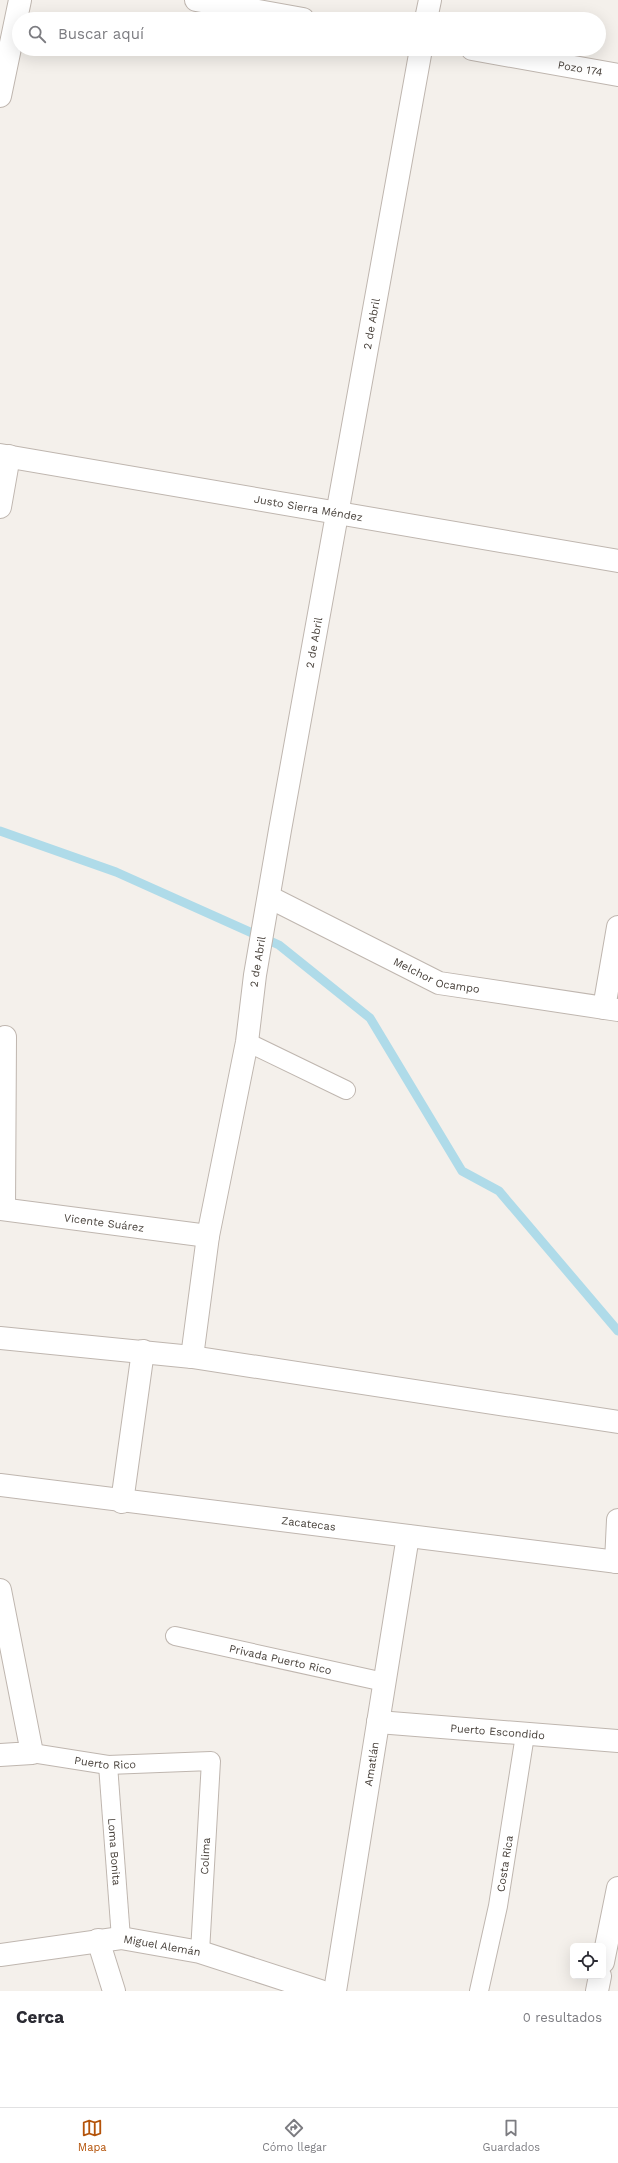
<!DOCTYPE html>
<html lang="es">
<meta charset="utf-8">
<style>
body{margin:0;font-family:"Work Sans",sans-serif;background:#f7f7f7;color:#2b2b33}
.controls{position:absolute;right:12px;bottom:12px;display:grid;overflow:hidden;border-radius:6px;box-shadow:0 4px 16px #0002}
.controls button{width:36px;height:36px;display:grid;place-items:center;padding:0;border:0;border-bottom:1px solid #e1e1e2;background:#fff;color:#2b2b33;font:20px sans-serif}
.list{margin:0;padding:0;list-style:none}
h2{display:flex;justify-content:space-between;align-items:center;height:52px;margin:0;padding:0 16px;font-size:17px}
h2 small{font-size:13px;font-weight:400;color:#7c7c81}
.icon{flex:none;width:22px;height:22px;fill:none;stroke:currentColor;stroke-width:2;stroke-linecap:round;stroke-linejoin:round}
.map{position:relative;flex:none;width:618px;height:1991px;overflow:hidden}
.search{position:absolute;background:#fff;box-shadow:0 4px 16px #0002;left:12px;right:12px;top:12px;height:44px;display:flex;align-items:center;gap:10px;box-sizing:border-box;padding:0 14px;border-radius:22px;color:#7c7c81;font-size:15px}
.sheet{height:116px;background:#fff}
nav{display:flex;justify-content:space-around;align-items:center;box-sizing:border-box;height:56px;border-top:1px solid #e1e1e2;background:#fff;font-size:11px;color:#7c7c81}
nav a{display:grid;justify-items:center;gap:2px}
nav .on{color:#b45309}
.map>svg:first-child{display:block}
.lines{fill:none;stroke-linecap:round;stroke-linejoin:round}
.stream{stroke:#afdbe9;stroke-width:9}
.service-casing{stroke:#bfb6af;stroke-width:20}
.minor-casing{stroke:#bfb6af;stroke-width:24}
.service{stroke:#fff;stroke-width:18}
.minor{stroke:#fff;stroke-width:22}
.labels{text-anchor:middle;stroke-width:3.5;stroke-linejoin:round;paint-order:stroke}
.street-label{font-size:11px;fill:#47403a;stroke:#fff}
</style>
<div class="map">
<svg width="618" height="1991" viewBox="0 0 618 1991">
<rect width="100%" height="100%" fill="#f4f0eb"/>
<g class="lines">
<!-- stream -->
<path class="stream" d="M 0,831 L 116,872 L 279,945 L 370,1018 L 462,1171 L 499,1191 L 618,1331"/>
<!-- service casing -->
<g class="service-casing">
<g id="service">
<path d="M 247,1042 L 346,1090"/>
<path id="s1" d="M 175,1636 L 384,1682"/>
<path id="s2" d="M 32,1753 L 108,1765 L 211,1761 L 200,1952"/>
<path id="s3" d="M 108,1765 L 121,1938"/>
<path id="s4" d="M 479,1991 L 498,1906 L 525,1735"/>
</g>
</g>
<!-- minor casing -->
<g class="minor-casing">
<g id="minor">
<path d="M 196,0 L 303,19"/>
<path d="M 426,19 L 430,0"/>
<path id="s5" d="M 472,49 L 618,75"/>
<path d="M 0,96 L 20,0"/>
<path id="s6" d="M 0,455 L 618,561"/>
<path d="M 0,507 L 9,456"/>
<path id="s7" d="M 269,897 L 439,983 L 618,1010"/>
<path d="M 604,1008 L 618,927"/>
<path id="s8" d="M 0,1209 L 208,1236"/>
<path d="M 4,1209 L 5,1037"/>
<path d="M 0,1338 L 192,1357 L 618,1422"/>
<path id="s9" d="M 192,1357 L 208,1236 L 247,1042 L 255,975 L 280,830 L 421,49"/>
<path id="s10" d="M 0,1485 L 618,1562"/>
<path d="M 122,1502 L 143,1351"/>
<path d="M 616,1562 L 618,1520"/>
<path d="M 0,1590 L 32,1753 L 0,1755"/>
<path id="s11" d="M 378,1722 L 618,1741"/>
<path d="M 98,1940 L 114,1991"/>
<path id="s12" d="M 0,1955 L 121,1938 L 200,1952 L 320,1991"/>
<path d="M 603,1962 L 618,1888"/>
<path id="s13" d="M 335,1991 L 408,1536"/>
<path d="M 597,1991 L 600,1976"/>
</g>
</g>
<!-- service -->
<use href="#service" class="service"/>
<!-- minor -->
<use href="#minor" class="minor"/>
</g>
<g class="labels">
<!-- street labels -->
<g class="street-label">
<text dy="4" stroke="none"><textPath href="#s5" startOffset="110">Pozo 174</textPath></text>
<text dy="4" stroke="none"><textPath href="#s9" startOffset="1049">2 de Abril</textPath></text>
<text dy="4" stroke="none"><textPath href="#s6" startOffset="313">Justo Sierra Méndez</textPath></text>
<text dy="4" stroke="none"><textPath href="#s9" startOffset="725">2 de Abril</textPath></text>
<text dy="4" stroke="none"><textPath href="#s9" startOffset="401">2 de Abril</textPath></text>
<text dy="4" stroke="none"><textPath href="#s7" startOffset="186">Melchor Ocampo</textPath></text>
<text dy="4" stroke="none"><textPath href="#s8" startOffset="105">Vicente Suárez</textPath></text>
<text dy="4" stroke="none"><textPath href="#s10" startOffset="311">Zacatecas</textPath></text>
<text dy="4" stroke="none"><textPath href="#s1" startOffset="108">Privada Puerto Rico</textPath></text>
<text dy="4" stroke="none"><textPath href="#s11" startOffset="120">Puerto Escondido</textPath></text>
<text dy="4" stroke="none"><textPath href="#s2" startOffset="74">Puerto Rico</textPath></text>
<text dy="4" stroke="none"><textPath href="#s13" startOffset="230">Amatlán</textPath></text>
<text dy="4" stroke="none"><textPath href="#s3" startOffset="87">Loma Bonita</textPath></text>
<text transform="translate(205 1856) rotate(-87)" y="4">Colima</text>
<text dy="4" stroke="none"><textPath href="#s4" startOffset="130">Costa Rica</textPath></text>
<text dy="4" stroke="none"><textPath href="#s12" startOffset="164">Miguel Alemán</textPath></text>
</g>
</g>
</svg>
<div class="controls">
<button><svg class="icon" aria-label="locate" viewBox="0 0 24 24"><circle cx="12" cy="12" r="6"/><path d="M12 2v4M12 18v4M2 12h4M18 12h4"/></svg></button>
</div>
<div class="search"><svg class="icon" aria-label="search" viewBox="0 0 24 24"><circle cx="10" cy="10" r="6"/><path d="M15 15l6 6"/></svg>Buscar aquí</div>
</div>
<section class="sheet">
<h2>Cerca<small>0 resultados</small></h2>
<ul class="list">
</ul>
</section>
<nav>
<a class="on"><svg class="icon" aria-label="map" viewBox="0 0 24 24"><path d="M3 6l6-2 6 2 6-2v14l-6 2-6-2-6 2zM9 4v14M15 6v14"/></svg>Mapa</a>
<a><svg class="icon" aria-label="directions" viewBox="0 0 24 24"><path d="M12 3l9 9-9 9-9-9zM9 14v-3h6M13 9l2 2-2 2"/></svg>Cómo llegar</a>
<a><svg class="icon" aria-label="saved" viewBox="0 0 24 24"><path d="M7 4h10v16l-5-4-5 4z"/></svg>Guardados</a>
</nav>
